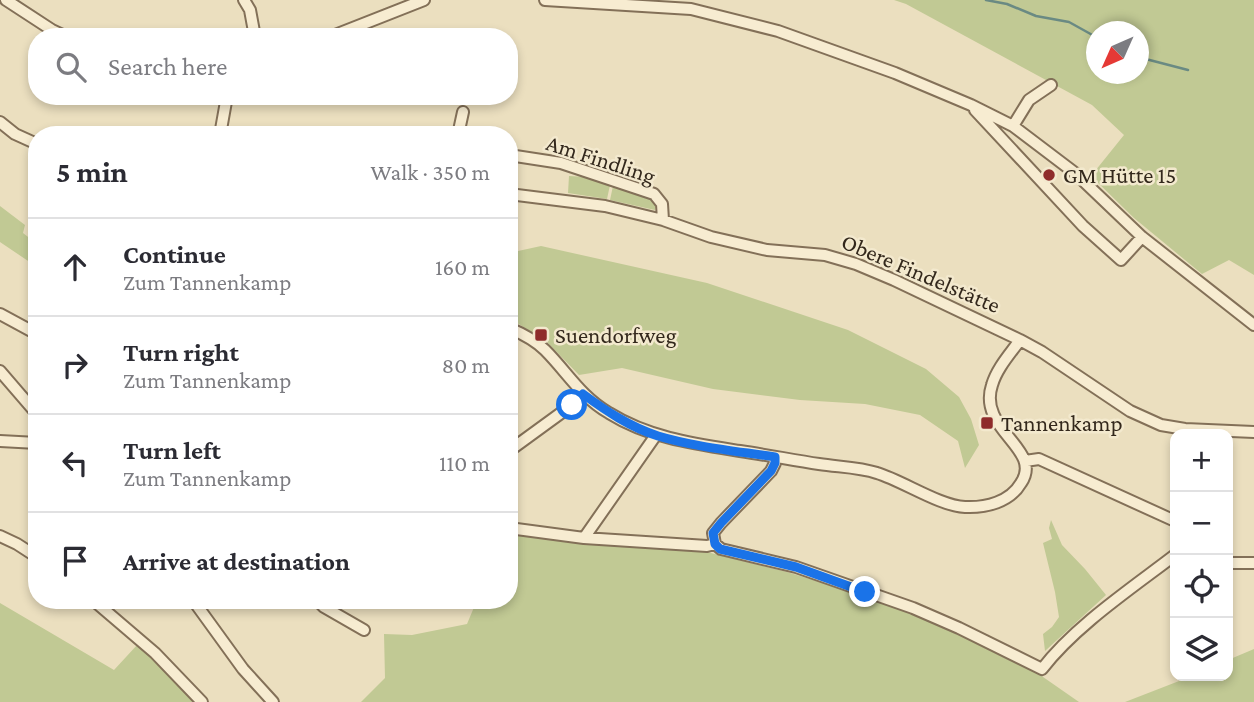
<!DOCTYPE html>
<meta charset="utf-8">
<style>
body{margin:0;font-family:"Crimson Pro",serif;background:#f7f7f7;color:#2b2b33}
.controls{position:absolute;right:21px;bottom:21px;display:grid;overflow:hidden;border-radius:14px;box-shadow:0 4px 10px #0003}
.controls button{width:63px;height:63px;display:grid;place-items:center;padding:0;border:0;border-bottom:2px solid #e1e1e2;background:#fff;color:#2b2b33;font:35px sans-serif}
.compass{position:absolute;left:1086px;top:21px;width:63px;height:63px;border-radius:50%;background:#fff;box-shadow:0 4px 10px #0003;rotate:225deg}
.stop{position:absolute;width:21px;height:21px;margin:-16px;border:5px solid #1a73e8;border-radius:50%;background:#fff}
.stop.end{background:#1a73e8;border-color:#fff;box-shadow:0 2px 7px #0008}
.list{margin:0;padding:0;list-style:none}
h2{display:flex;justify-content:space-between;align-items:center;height:91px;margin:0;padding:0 28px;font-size:30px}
h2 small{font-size:23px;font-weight:400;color:#7c7c81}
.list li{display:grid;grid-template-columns:46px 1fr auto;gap:21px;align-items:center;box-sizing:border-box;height:98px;padding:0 28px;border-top:2px solid #e1e1e2}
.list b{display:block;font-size:26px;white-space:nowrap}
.list p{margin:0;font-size:23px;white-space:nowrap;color:#7c7c81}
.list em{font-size:23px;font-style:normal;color:#7c7c81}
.icon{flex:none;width:38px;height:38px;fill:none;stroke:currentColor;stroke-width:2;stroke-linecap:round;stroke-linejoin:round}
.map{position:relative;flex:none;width:1254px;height:702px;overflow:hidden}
.search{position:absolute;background:#fff;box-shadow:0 4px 10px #0003;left:28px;top:28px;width:490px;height:77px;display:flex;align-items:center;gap:18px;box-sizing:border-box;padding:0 24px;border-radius:28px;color:#7c7c81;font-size:26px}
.panel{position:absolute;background:#fff;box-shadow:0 4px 10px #0003;left:28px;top:126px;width:490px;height:483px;border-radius:28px}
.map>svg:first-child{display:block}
.green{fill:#c1c994;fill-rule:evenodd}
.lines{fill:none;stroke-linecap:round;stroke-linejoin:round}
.stream{stroke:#6a8a83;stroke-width:2.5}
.street-casing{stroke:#837058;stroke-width:14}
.street{stroke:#f7ecd1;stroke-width:10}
.route{stroke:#1a73e8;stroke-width:9}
.poi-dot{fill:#8f2c2b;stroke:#f3e9ce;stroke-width:2.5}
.labels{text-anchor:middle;stroke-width:5;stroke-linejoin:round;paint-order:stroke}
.street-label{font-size:23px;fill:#33281c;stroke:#f3e9ce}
.poi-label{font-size:23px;fill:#33281c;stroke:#f3e9ce;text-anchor:start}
</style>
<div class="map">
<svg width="1254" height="702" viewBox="0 0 1254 702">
<rect width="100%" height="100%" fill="#ebdfbf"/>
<!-- green -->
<path class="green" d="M 894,0 L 1254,0 L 1254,275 L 1229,260 L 1202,274 L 1134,218 L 1091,176 L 1124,135 L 1092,105 L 906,4 ZM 1096,32 L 1138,32 L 1138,74 L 1096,74 Z
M 569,176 L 587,177 L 610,185 L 607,199 L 568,193 Z
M 613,186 L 653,199 L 656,204 L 655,210 L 610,200 Z
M 0,206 L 25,225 L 23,233 L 37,244 L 37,267 L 0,242 Z
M 541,246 L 707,283 L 848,330 L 926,369 L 959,397 L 971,419 L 979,445 L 965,468 L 958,441 L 920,415 L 865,404 L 800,400 L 713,389 L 622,368 L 579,375 L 546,341 L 509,318 L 509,253 Z
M 1051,520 L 1062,545 L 1085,569 L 1106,595 L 1045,651 L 1043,634 L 1052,627 L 1059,617 L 1055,592 L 1043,543 L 1052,539 L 1049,528 Z
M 509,533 L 580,542 L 707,552 L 787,572 L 865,596 L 946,628 L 1033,670 L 1079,702 L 361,702 L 385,678 L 384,634 L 412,635 L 467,624 L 477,600 L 509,600 Z
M 0,603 L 114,670 L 138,644 L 195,702 L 0,702 Z
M 1254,649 L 1254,702 L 1125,702 L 1192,676 L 1228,676 L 1228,660 Z"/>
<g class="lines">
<!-- stream -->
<path class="stream" d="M 986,0 L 1007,4 L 1036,16 L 1069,22 L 1096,37
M 1138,57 L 1188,70"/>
<!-- street casing -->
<g class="street-casing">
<path id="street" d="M 6,0 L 52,30 L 67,37
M 244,0 L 250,10 L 255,37
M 545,0 L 691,9 L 778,31 L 895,73 L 971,105 L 1013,126 L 1075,173 L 1142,237 L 1254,325
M 330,37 L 424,0
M 975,110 L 1083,226 L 1121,260 L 1142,237
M 0,122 L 15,134 L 37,144
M 1013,126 L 1029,100 L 1051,85
M 220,135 L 227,96
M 458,135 L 463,112
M 509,155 L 561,163 L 654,194 L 662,204 L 663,220
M 509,194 L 605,206 L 663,220 L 711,237 L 767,250 L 825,255 L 856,264 L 894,280 L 1020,340 L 1042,352 L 1130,411 L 1161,425 L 1185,429 L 1254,432
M 0,314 L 37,334
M 509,328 C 521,333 536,341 545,350 C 567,372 581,397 609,413 C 649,438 695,444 740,451 C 767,455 793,460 819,464 C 838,467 859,467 877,473 C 903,481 940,506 965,507 C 986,508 1010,502 1021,483 C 1044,449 977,430 992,385 C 997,368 1010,354 1020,340
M 0,371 L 37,414
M 0,441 L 37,443
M 509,453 L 513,448 L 572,405 L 583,394
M 1025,461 L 1039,459 L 1175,521
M 509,528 L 584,538 L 707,546 L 715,544 L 721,549 L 796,567 L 913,608 L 959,628 L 1042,669 C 1075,626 1132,588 1175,555
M 0,536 L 17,544 L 37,557
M 584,538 L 656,435
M 715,544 L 713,533 L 721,523 L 771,471 L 775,463 L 774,457
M 1228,563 L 1254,563
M 93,600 L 155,653 L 202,702
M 193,600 L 243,669 L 273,702
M 317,600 L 324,607 L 364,630"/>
</g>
<!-- street -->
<use href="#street" class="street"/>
</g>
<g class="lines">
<!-- route -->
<path class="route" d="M 572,405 L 583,394 C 606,411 630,427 658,436 C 695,447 736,451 775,457 L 775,463 L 771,471 L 721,523 L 713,533 L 715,544 L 720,549 L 796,567 L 865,592"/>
</g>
<!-- markers -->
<g class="poi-dot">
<circle cx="1049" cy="175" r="7"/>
<rect x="534" y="328" width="14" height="14" rx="3.5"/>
<rect x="980" y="416" width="14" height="14" rx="3.5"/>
</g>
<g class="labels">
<!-- street labels -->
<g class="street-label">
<text transform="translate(601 159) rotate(18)" y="8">Am Findling</text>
<text transform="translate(921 273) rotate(23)" y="8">Obere Findelstätte</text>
</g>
<!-- poi labels -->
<g class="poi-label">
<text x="1063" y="183">GM Hütte 15</text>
<text x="555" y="343">Suendorfweg</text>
<text x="1001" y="431">Tannenkamp</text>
</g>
</g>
</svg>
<div class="controls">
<button>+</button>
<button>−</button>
<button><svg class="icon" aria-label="locate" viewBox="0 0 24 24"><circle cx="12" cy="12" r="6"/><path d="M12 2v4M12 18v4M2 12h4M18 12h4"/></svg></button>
<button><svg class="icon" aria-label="layers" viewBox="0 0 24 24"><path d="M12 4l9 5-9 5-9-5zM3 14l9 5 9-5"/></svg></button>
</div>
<svg class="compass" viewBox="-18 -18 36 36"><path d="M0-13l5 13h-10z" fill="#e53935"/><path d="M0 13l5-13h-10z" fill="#7c7c81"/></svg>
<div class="stop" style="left:572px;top:405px"></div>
<div class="stop end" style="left:865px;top:592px"></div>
<div class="search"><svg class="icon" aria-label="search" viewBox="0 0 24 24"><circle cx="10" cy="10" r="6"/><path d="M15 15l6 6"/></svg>Search here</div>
<section class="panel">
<h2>5 min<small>Walk · 350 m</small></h2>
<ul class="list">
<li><svg class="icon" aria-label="ahead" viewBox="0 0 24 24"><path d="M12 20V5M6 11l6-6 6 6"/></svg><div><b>Continue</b><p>Zum Tannenkamp</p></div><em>160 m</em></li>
<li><svg class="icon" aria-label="right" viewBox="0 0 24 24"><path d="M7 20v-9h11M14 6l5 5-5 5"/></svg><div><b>Turn right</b><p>Zum Tannenkamp</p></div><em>80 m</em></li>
<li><svg class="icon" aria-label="left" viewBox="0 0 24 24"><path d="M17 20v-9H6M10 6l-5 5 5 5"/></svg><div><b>Turn left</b><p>Zum Tannenkamp</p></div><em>110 m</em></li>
<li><svg class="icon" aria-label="arrive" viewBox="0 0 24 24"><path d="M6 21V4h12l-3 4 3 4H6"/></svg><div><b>Arrive at destination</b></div></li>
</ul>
</section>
</div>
